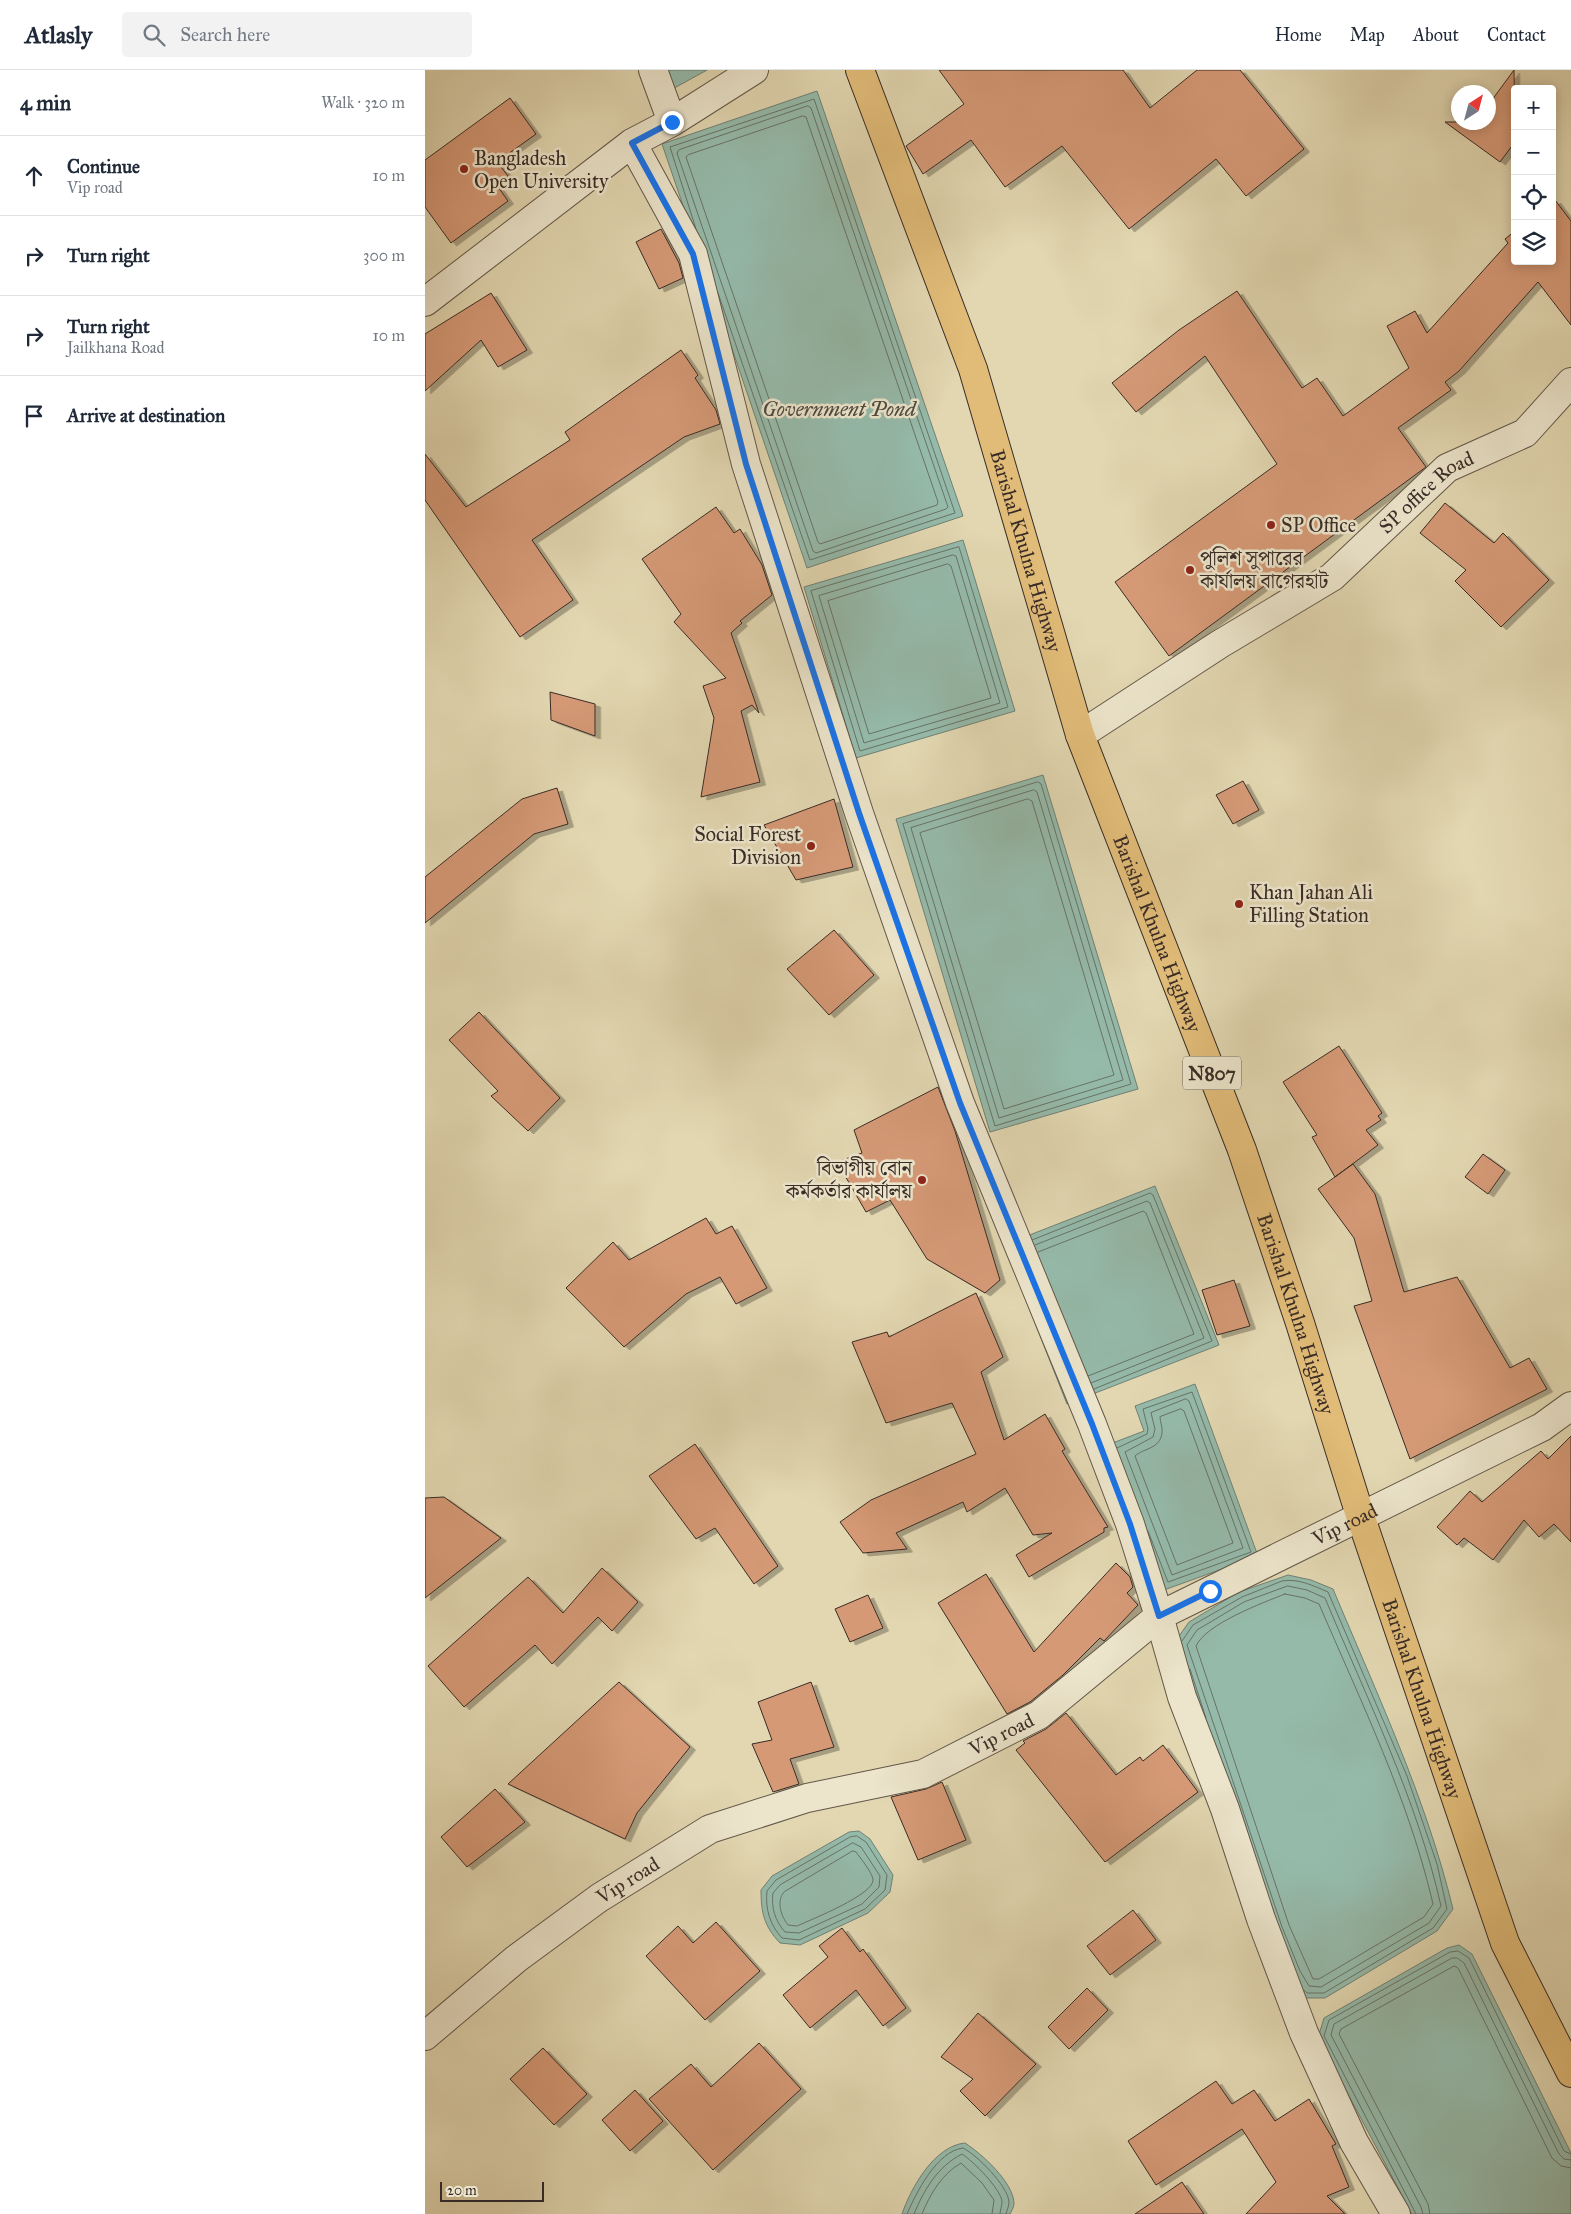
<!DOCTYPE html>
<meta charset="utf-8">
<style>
body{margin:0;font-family:"IM FELL Great Primer","Noto Serif Bengali",serif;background:#f2f2f3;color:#1f2937}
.controls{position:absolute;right:15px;top:15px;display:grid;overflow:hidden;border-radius:5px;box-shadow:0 2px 12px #0003}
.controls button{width:45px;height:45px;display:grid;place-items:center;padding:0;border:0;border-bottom:1px solid #e0e1e3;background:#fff;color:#1f2937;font:25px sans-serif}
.compass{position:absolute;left:1026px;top:15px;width:45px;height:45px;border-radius:50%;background:#fff;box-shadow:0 2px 12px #0003;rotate:36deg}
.scale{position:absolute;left:15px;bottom:12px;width:104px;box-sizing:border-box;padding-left:5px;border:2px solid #392c26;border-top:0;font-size:14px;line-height:18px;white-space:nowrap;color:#392c26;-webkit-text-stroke:4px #ece5cc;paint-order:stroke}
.stop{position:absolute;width:15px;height:15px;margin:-11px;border:4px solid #1a73e8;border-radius:50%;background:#fff}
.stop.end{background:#1a73e8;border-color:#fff;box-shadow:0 1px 5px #0008}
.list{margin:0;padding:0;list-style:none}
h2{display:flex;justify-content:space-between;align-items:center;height:65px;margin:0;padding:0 20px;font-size:21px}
h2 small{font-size:16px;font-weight:400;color:#747a83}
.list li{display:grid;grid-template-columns:32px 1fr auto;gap:15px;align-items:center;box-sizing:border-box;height:80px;padding:0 20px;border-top:1px solid #e0e1e3}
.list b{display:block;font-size:19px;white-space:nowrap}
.list p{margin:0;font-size:16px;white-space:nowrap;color:#747a83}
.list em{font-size:16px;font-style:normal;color:#747a83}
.icon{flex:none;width:28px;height:28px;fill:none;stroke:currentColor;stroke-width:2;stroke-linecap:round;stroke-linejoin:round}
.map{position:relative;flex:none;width:1146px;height:2144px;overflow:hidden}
header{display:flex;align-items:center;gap:30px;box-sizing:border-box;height:70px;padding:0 25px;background:#fff;border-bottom:1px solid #e0e1e3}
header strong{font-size:24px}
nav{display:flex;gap:28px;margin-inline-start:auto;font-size:18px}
.search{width:350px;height:45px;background:#f2f2f3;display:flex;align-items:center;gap:12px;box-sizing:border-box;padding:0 18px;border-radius:5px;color:#747a83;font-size:19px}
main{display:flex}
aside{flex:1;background:#fff}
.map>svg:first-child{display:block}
.water{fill:#95baaa;stroke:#708175}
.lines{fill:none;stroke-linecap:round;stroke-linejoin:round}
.shore{stroke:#677368;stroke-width:1}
.building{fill:#d59976;stroke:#392c26;filter:url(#shadow)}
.minor-casing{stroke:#635749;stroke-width:30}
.tertiary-casing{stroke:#635749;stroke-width:30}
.trunk-casing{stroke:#392c26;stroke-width:30}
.minor{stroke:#ece5cc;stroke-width:28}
.tertiary{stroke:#ece5cc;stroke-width:28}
.trunk{stroke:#e1bc78;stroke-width:28}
.route{stroke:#1a73e8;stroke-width:6}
.poi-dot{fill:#8f2418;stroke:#ece5cc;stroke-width:2}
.labels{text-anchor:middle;stroke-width:5;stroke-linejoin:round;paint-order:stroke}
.shield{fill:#ece5cc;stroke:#6f6458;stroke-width:1}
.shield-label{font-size:19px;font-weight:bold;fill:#392c26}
.poi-label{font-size:20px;fill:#392c26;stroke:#ece5cc;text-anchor:start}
.street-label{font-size:20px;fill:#392c26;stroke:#ece5cc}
.water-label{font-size:21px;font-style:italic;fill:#4b4840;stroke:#ece5cc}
</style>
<header>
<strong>Atlasly</strong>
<div class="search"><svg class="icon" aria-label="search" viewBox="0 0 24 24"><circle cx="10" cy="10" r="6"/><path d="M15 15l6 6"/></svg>Search here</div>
<nav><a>Home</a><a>Map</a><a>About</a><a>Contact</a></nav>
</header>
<main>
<aside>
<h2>4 min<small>Walk · 320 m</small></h2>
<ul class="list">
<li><svg class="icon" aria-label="ahead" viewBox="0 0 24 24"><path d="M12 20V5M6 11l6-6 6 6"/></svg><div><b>Continue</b><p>Vip road</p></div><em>10 m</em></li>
<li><svg class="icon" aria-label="right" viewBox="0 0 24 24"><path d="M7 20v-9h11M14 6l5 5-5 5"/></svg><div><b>Turn right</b></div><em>300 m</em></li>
<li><svg class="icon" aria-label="right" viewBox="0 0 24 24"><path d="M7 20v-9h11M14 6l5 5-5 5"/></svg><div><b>Turn right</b><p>Jailkhana Road</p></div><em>10 m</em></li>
<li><svg class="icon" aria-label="arrive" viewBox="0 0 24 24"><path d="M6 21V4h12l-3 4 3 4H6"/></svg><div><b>Arrive at destination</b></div></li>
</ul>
</aside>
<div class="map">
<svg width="1146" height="2144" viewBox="0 0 1146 2144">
<defs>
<filter id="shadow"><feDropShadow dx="5.5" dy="3" stdDeviation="0" flood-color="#0004"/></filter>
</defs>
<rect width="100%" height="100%" fill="#e2d7b1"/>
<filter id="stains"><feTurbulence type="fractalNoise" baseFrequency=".004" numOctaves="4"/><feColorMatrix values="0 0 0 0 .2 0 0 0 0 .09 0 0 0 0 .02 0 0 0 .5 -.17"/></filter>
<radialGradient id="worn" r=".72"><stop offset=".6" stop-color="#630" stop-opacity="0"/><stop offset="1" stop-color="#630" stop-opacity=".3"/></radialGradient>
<!-- water -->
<path class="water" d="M 237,0 L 282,0 L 244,21 Z
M 392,21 L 538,446 L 382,498 L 237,74 Z
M 538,470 L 590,641 L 431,688 L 379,517 Z
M 618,705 L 713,1019 L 565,1062 L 471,749 Z
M 730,1116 L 794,1275 L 642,1334 L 579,1175 Z
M 770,1314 L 833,1486 L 739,1520 L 685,1374 L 719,1361 L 710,1336 Z
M 863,1505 L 886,1510 L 908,1519 C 952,1624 1001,1728 1028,1839 L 1012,1861 L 900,1928 L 878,1928 L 749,1573 L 764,1552 L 814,1522 Z
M 434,1761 L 445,1769 L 468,1805 L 465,1822 L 443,1843 L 375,1875 L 355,1873 C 339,1856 336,1843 336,1820 L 347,1806 L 424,1762 Z
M 1034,1875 L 1047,1884 L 1146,2083 L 1146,2144 L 987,2144 L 893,1968 L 899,1948 L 1022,1878 Z
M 540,2073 C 557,2084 588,2112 589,2133 C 589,2137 587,2140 585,2144 L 477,2144 C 486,2118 509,2076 540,2073 Z"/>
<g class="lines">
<!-- shore -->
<path class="shore" d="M 383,36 L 386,38 L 523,437 L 521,439 L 391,483 L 388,481 L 252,83 L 254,80 Z
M 378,46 L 381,47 L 513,432 L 512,435 L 395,474 L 393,472 L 261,87 L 263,85 Z
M 271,159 L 245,77 L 389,29 L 530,443 L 385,490 L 293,223
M 534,477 L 583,637 L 435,681 L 386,521 Z
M 528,485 L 531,486 L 575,633 L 439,673 L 394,526 Z
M 523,494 L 526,496 L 566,628 L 444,664 L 403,531 Z
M 613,712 L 616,714 L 706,1014 L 570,1056 L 478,754 Z
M 609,720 L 612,722 L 698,1010 L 574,1048 L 486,758 Z
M 603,729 L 607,731 L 689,1005 L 579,1039 L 495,763 Z
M 607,1170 L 725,1123 L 728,1125 L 787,1271 L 669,1319
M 610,1175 L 722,1131 L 725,1133 L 779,1268 L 666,1313
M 613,1182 L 718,1141 L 721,1143 L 769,1264 L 663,1306
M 761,1329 L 764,1331 L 818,1478 L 747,1505 L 700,1382 L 728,1367 L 730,1359 L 726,1343 Z
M 756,1339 L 759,1341 L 808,1473 L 752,1495 L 710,1386 C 719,1378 735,1379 737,1363 C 738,1358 735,1352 735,1347 Z
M 692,1378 L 722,1364 L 723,1359 L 718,1339 L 767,1322 L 826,1482 L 743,1512 L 723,1461
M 863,1516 L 882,1520 L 900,1528 C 942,1629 992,1729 1016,1836 L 1004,1853 L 896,1917 L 884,1916 L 875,1901 L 857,1857 L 762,1575 L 772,1560 L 819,1532 Z
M 860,1524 L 880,1528 L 894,1534 C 936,1632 984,1730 1008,1834 L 999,1847 L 894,1909 L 888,1909 L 864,1855 L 771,1576 C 781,1554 837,1533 860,1524 Z
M 757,1571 L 768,1555 L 817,1527 L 857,1511 C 873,1508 889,1516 903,1522 L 982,1706 L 1012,1794 L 1022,1839 L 1008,1858 L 899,1923 L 882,1923 L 879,1920
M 765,1599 L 781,1648
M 432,1766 L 441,1772 L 462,1805 L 460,1820 L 440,1839 L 374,1870 L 357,1868 C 345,1855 340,1839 342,1821 L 351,1810 L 425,1767 Z
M 428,1773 L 436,1777 L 455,1806 L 454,1817 L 437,1834 L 374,1863 L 360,1862 C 350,1851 346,1837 348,1823 L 355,1815 Z
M 428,1781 L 431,1782 C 436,1789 446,1801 448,1809 C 451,1824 385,1850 372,1856 L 363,1855 C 356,1846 351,1831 359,1822 Z
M 482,2144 C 491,2123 512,2081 538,2078 C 552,2085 583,2116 584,2132 C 584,2136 582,2140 581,2144
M 489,2144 C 499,2120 512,2097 537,2084 C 547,2090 577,2120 577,2132 C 577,2136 575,2140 575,2144
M 497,2144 C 505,2124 517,2104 536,2093 L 557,2113 L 569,2130 L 567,2144
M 991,2144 L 899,1966 L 904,1950 L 1025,1882 L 1033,1881 L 1044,1888 L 1139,2081 L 1146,2084
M 998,2144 L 996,2137 L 906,1965 L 909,1954 L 1027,1888 L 1032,1888 L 1039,1893 L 1134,2084 L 1139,2089 L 1146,2090
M 1005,2144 L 1003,2134 L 914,1964 L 916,1959 L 1029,1896 L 1033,1898 L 1127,2088 L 1136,2096 L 1146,2098"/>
</g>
<!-- building -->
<path class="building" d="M 514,0 L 698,0 L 725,38 L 772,0 L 815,0 L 879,79 L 821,126 L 791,89 L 704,159 L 637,76 L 580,117 L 546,70 L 498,104 L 481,76 L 539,34 Z
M 1089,0 L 1090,72 L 1075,92 L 1020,52 L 1064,52 L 1064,34 Z
M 85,28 L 111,64 L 72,92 L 83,106 L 71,114 L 83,131 L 26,173 L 0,137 L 0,90 Z
M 1130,130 L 1146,151 L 1146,255 L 1113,212 L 1034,301 L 1020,312 L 1026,320 L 973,358 L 1001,397 L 744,586 L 690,512 L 852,394 L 780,286 L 711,342 L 687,313 L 754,260 L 812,221 L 877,318 L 892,308 L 918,346 L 984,298 L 962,256 L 990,241 L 1002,263 L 1083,173 L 1080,169 L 1090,161 L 1090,191 L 1127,191 L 1127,133 Z
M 236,159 L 254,193 L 258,208 L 234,219 L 211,172 Z
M 66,223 L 102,280 L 73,297 L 56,270 L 0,321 L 0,264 Z
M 256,280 L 273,305 L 270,308 L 291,340 L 295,354 L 259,367 L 107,470 L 148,530 L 95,567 L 0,430 L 0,384 L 41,437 L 145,370 L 140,362 Z
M 1020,433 L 1069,473 L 1078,463 L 1124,510 L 1076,557 L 1030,511 L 1041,500 L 995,463 Z
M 291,437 L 309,463 L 315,459 L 337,495 L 347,525 L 315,551 L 317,553 L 306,563 L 334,643 L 327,635 L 316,641 L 335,712 L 276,727 L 289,648 L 278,616 L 301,608 L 249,552 L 256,544 L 217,489 Z
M 125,622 L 170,634 L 170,666 L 126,650 Z
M 818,711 L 834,740 L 808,754 L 791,725 Z
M 132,718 L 143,754 L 109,764 L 0,853 L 0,807 L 97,729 Z
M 409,729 L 428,797 L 371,810 L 339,755 Z
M 409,860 L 449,905 L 404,945 L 362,899 Z
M 54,942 L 135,1028 L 103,1061 L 66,1026 L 73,1021 L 24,970 Z
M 914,976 L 957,1043 L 953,1046 L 956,1050 L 941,1060 L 953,1075 L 910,1107 L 887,1067 L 892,1065 L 858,1012 Z
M 513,1017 L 530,1061 L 575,1210 L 560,1223 L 502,1189 L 465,1130 L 441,1142 L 412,1092 L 437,1083 L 429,1060 Z
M 1058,1084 L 1080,1100 L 1063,1124 L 1040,1107 Z
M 928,1094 L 950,1124 L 979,1222 L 1032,1207 L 1085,1298 L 1104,1288 L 1122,1319 L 985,1389 L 929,1236 L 947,1231 L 929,1168 L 893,1119 Z
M 281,1148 L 291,1164 L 307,1156 L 342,1218 L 311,1234 L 295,1207 L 261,1224 L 199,1277 L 141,1218 L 188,1172 L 204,1190 Z
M 809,1210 L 825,1256 L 792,1265 L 777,1220 Z
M 551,1223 L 578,1287 L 556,1302 L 579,1370 L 620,1344 L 640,1379 L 637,1381 L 683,1457 L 679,1458 L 679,1462 L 604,1507 L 591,1485 L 627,1463 L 608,1465 L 580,1418 L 542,1442 L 538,1432 L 471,1463 L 482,1479 L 438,1483 L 415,1452 L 446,1430 L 551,1384 L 527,1333 L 461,1353 L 427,1272 L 462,1262 L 464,1267 Z
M 1146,1366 L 1146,1472 L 1129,1454 L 1114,1467 L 1099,1450 L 1068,1490 L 1039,1468 L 1032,1475 L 1012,1457 L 1045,1421 L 1057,1432 L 1116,1381 L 1123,1389 Z
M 270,1374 L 353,1496 L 329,1514 L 290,1458 L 271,1469 L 224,1406 Z
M 19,1427 L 76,1468 L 0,1528 L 0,1428 Z
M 691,1493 L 705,1507 L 708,1517 L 702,1523 L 713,1535 L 679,1571 L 675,1568 L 638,1605 L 605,1632 L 582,1644 L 513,1533 L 561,1504 L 609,1582 Z
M 177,1498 L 213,1532 L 187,1561 L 173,1547 L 127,1594 L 110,1575 L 39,1637 L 3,1596 L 103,1507 L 138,1543 Z
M 443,1525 L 458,1558 L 425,1572 L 410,1539 Z
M 194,1612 L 265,1677 L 212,1743 L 200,1769 L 83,1714 Z
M 386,1612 L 409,1677 L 365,1689 L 374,1714 L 348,1722 L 327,1674 L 347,1670 L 333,1632 Z
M 641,1643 L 691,1705 L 715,1687 L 718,1691 L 738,1675 L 773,1722 L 680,1792 L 591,1680 L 600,1673 L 598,1671 L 621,1659 Z
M 517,1712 L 541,1770 L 493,1790 L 466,1727 L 501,1719 Z
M 70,1719 L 100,1752 L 42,1797 L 16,1767 Z
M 708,1840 L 731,1870 L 685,1905 L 662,1876 Z
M 291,1852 L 335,1901 L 280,1950 L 221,1886 L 253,1856 L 268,1873 Z
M 417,1858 L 435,1882 L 438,1879 L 481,1938 L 458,1956 L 431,1920 L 385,1958 L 358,1925 L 403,1887 L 394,1876 Z
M 662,1918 L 683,1940 L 644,1979 L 623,1957 Z
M 553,1943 L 611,1994 L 560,2046 L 535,2021 L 548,2009 L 516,1987 Z
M 334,1973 L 376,2019 L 288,2100 L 224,2029 L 266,1994 L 286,2017 Z
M 118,1978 L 162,2024 L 129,2055 L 85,2009 Z
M 791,2011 L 807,2034 L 829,2020 L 850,2051 L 884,2029 L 911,2074 L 907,2076 L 924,2117 L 902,2126 L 920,2144 L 821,2144 L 851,2112 L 817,2059 L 731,2115 L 703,2071 Z
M 210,2020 L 238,2051 L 205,2081 L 177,2050 Z
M 757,2112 L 779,2144 L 710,2144 Z"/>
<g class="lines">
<!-- minor casing -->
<g class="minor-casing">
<path id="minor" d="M 228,0 L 247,52
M 207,73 L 268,184 L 321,394 L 434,743 L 535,1033 L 667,1354 L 705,1454 L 734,1546 L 757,1627 L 800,1739 L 836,1849 L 879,1963 L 929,2072 L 971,2144
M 0,232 L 207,73 L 247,52 L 329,0"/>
</g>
<!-- tertiary casing -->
<g class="tertiary-casing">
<g id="tertiary">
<path id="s1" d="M 655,665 L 795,574 L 907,507 L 1022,398 L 1100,363 L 1146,312"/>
<path id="s2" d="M 0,1966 L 91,1889 L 174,1828 L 285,1759 L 382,1728 L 498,1704 L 614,1645 L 734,1546 L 1117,1357 L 1146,1336"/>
</g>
</g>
<!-- trunk casing -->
<g class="trunk-casing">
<g id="trunk">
<path id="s3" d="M 435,0 L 548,299 L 655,665 L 817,1080 L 875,1253 L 936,1448 L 1080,1873 L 1146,2003"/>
</g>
</g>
<!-- minor -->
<use href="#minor" class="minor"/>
<!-- tertiary -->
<use href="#tertiary" class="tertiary"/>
<!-- trunk -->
<use href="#trunk" class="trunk"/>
</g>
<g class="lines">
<!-- route -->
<path class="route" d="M 247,52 L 207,73 L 268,184 L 321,394 L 434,743 L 535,1033 L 667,1354 L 705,1454 L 734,1546 L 785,1521"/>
</g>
<!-- markers -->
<g class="poi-dot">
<circle cx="39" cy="99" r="5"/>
<circle cx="846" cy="455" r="5"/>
<circle cx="765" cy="500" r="5"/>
<circle cx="386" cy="776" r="5"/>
<circle cx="814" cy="834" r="5"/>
<circle cx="497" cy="1110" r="5"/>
</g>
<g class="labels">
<!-- shield labels -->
<rect class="shield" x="758" y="986.5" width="58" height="33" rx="4"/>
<g class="shield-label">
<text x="787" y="1010">N807</text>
</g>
<!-- poi labels -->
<g class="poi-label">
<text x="49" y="95">Bangladesh<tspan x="49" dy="23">Open University</tspan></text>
<text x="856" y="462">SP Office</text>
<text x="775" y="495">পুলিশ সুপারের<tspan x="775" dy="23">কার্যালয় বাগেরহাট</tspan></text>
<text x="376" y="771" text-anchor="end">Social Forest<tspan x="376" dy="23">Division</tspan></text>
<text x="824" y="829">Khan Jahan Ali<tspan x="824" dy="23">Filling Station</tspan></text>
<text x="487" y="1105" text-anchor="end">বিভাগীয় বোন<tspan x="487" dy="23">কর্মকর্তার কার্যালয়</tspan></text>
</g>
<!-- street labels -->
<g class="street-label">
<text dy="7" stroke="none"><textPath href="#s1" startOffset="425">SP office Road</textPath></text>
<text dy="7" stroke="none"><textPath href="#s3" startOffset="509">Barishal Khulna Highway</textPath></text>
<text dy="7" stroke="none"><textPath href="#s3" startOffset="914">Barishal Khulna Highway</textPath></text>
<text dy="7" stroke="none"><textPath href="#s3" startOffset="1319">Barishal Khulna Highway</textPath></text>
<text dy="7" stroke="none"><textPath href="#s2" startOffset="1066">Vip road</textPath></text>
<text dy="7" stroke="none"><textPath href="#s3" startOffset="1724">Barishal Khulna Highway</textPath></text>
<text dy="7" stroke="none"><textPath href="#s2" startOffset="661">Vip road</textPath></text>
<text dy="7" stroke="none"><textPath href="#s2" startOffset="256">Vip road</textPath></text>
</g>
<!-- water labels -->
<g class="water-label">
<text x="414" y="346">Government Pond</text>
</g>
</g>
<rect width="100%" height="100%" filter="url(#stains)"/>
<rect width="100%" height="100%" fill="url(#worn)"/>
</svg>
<div class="controls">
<button>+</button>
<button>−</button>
<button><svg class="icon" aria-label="locate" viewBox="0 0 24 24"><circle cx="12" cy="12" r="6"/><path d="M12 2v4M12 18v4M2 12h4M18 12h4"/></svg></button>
<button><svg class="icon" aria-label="layers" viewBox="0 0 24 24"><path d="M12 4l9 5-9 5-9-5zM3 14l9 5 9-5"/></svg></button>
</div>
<svg class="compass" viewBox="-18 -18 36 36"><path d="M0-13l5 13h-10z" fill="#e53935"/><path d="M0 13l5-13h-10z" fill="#747a83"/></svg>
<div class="scale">20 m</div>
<div class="stop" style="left:785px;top:1521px"></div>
<div class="stop end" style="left:247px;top:52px"></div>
</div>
</main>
